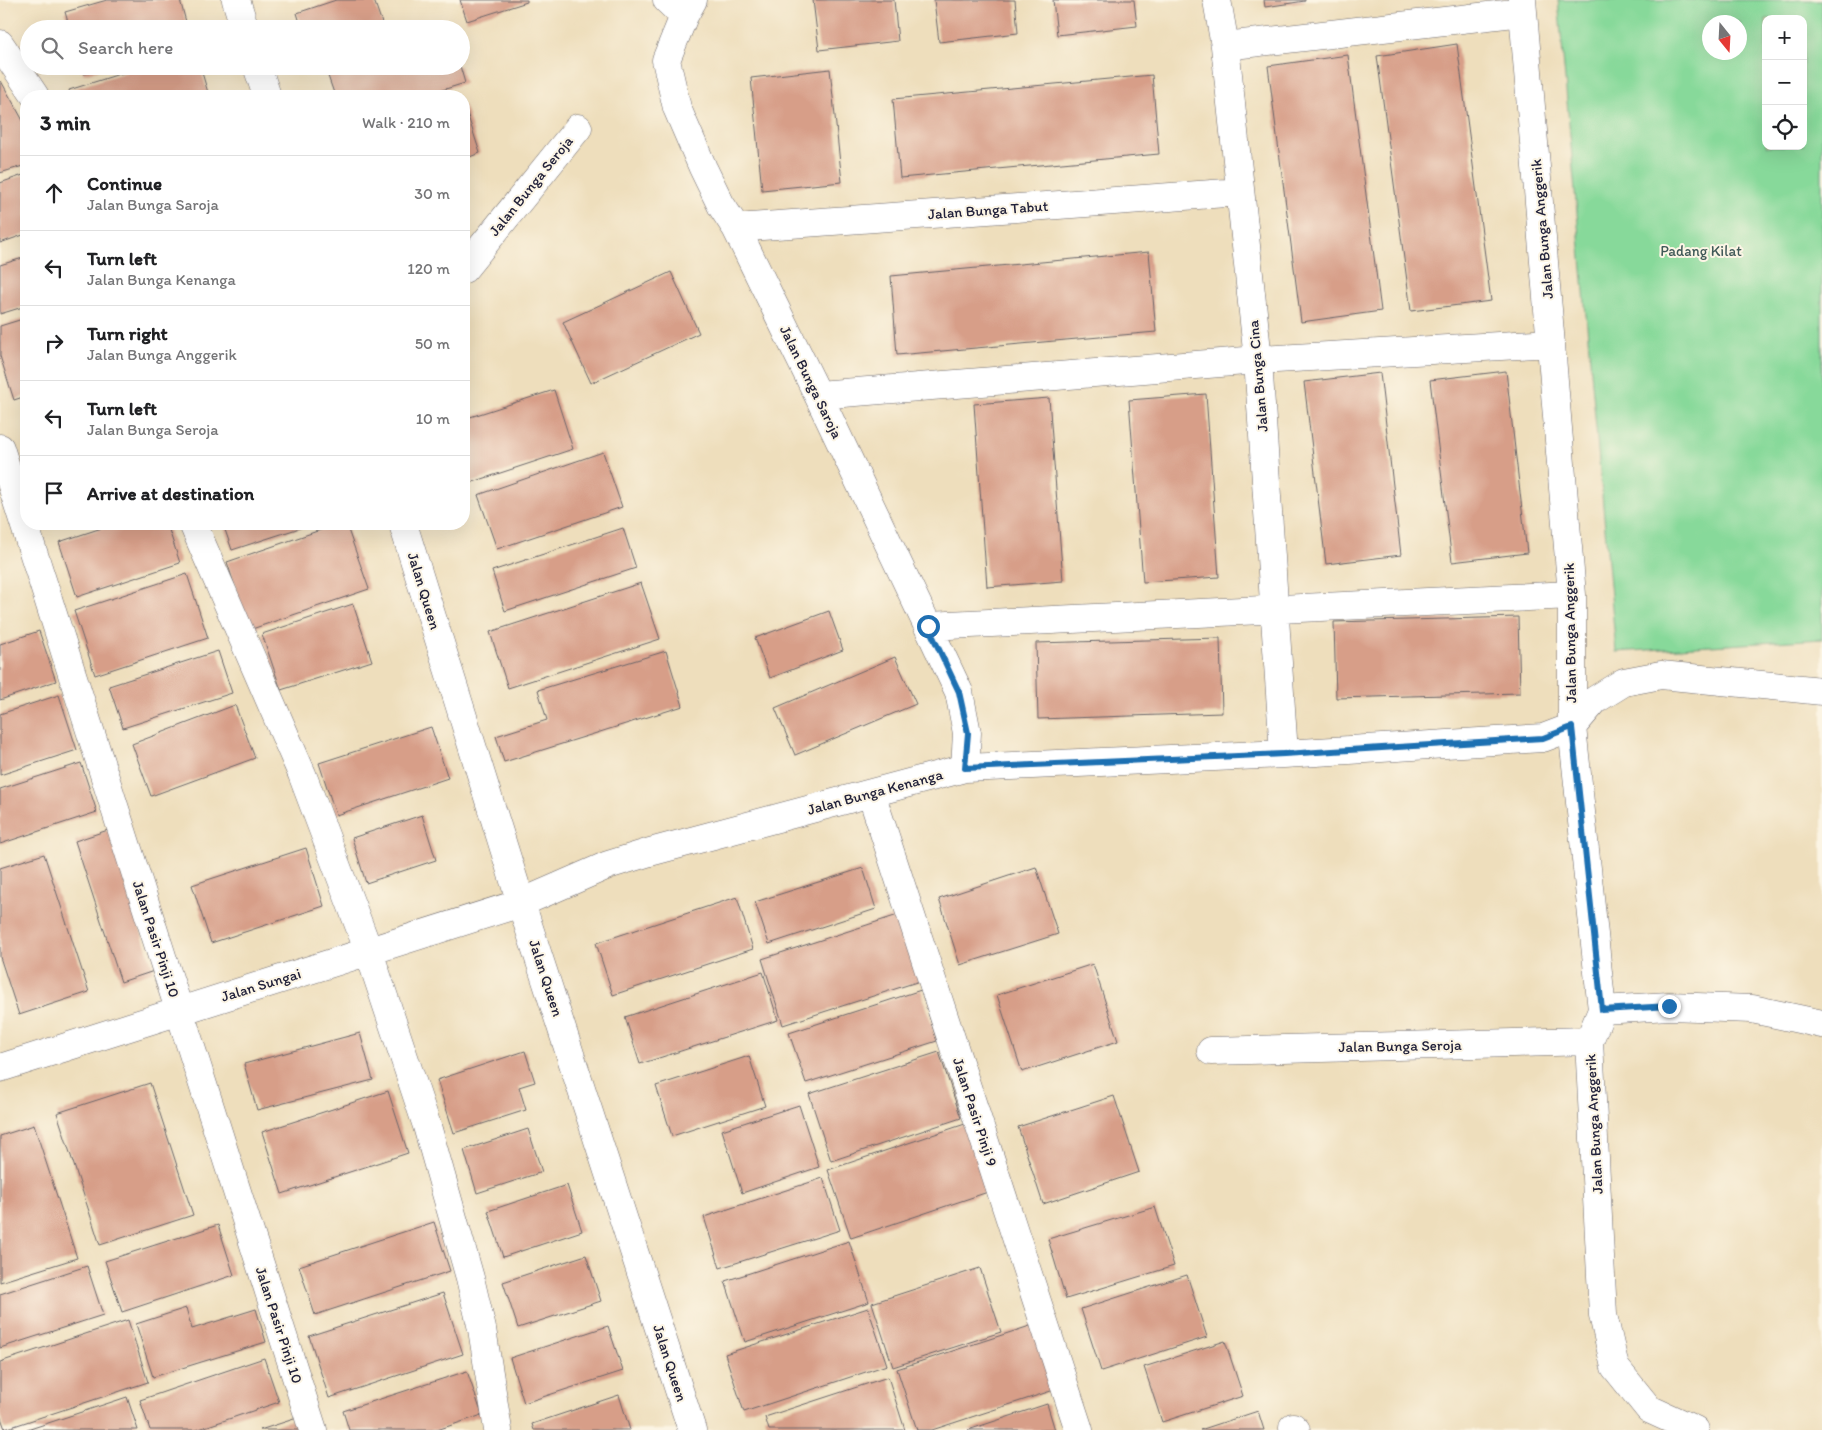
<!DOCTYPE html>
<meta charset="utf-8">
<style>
body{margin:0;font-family:Itim,sans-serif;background:#f6f6f6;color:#202124}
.controls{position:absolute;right:15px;top:15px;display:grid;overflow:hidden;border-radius:10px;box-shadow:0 5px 20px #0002}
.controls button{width:45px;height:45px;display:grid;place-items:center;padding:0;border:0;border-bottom:1px solid #e0e0e0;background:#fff;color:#202124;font:25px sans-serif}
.compass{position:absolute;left:1702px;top:15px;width:45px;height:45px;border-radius:50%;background:#fff;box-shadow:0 5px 20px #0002;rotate:162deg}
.stop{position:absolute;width:15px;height:15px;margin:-11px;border:4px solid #1f6fb2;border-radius:50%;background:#fff}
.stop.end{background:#1f6fb2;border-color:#fff;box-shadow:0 1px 5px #0008}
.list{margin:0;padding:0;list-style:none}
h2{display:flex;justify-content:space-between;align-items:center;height:65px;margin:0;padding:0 20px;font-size:21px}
h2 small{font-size:16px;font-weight:400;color:#757577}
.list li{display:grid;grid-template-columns:32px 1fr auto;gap:15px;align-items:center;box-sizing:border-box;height:75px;padding:0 20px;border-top:1px solid #e0e0e0}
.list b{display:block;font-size:19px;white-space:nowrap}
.list p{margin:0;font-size:16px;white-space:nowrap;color:#757577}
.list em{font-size:16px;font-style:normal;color:#757577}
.icon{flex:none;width:28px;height:28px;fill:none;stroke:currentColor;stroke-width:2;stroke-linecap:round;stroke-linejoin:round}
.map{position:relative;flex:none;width:1822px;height:1430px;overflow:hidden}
.search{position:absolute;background:#fff;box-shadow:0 5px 20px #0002;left:20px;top:20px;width:450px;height:55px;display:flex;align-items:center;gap:12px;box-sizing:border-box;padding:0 18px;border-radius:28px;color:#757577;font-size:19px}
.panel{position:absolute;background:#fff;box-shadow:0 5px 20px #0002;left:20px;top:90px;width:450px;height:440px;border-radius:20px}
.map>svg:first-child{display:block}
.green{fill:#87d99a;stroke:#547e6a;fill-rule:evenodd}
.building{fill:#d79e88}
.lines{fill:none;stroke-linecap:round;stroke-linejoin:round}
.minor-casing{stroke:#696468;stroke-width:29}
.minor{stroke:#fff;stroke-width:28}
.route{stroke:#1f6fb2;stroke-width:6}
.labels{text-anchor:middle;stroke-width:4;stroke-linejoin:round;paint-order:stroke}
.street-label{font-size:15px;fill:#22223b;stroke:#fcf5e5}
.park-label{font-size:15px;fill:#405958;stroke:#fcf5e5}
</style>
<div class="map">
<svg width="1822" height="1430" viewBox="0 0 1822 1430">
<rect width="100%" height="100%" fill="#fcf5e5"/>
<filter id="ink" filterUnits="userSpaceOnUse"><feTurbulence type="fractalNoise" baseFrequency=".02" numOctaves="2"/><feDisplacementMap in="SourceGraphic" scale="10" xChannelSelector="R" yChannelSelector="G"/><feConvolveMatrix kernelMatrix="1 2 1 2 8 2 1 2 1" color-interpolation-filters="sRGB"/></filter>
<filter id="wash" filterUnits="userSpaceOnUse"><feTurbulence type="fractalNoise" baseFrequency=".0096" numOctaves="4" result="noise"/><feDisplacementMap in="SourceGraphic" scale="20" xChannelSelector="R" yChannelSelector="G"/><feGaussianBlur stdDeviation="1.12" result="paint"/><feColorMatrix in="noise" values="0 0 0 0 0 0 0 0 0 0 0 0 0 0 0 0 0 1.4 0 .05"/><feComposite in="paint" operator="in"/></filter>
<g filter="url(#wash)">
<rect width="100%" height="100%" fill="#eedebc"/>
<!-- green -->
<path class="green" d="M 1558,0 L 1822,0 L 1822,639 L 1616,652 ZM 1766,19 L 1803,19 L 1803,146 L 1766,146 ZM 1710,22 L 1740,22 L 1740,52 L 1710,52 Z"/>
<g id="blocks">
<!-- building -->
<path class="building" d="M 107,0 L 180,0 L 188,29 L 70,29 L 65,12 Z
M 336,0 L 374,0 L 384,29 L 302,29 L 297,13 Z
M 460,0 L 527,0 L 527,2 L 467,21 Z
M 813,0 L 894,0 L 898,41 L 819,50 Z
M 934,0 L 1015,0 L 1018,33 L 939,42 Z
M 1053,0 L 1134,0 L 1137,26 L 1057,35 Z
M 1264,0 L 1305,0 L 1305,1 L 1265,7 Z
M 1457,44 L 1491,301 L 1411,311 L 1377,56 Z
M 1348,55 L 1381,311 L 1301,322 L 1268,66 Z
M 81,66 L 108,66 L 108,67 L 84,74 Z
M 145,66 L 200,66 L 209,96 L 71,96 L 69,90 Z
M 349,66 L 460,66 L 465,83 L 423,96 L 335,96 L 327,73 Z
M 830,69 L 842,182 L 762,190 L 751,78 Z
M 1152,75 L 1159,154 L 900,178 L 893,99 Z
M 1,81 L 26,126 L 26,165 L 0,173 L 0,82 Z
M 464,104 L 480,153 L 464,159 Z
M 26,174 L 26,234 L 0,243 L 0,183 Z
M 1149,252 L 1156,332 L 897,355 L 891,276 Z
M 26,257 L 26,306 L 0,314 L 0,265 Z
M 671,272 L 699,333 L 591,383 L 563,322 Z
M 26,318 L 26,396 L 14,400 L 0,356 L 0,326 Z
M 1506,371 L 1527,553 L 1452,562 L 1430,380 Z
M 1380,373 L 1401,555 L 1326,564 L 1304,382 Z
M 554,390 L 573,449 L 467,484 L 464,475 L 464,419 Z
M 1206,394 L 1219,577 L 1143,582 L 1129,400 Z
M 1049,398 L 1063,581 L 987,587 L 974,404 Z
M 603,452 L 622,507 L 497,549 L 478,495 Z
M 114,524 L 167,524 L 180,563 L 77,597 L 59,542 Z
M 223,524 L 312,524 L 232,550 Z
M 338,524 L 346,524 L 369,589 L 249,630 L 227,562 Z
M 623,528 L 636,568 L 505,611 L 492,571 Z
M 187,574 L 208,638 L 95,675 L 74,611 Z
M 641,583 L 660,639 L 508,688 L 490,632 Z
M 353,604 L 372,661 L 281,690 L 262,634 Z
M 829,611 L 843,650 L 770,678 L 755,638 Z
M 1518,617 L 1520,693 L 1336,698 L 1334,622 Z
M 39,631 L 56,681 L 0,700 L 0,644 Z
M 1220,638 L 1222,713 L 1038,719 L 1036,643 Z
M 218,651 L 232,693 L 123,728 L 109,686 Z
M 666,651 L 683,706 L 504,762 L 496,736 L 547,720 L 538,690 Z
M 895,657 L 916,704 L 795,755 L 775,708 Z
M 59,695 L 77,750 L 0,775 L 0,714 Z
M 235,705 L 255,758 L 151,796 L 132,744 Z
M 431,727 L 448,778 L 336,815 L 319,763 Z
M 81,763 L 97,812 L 0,844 L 0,789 Z
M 422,815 L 436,860 L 366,883 L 352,838 Z
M 108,830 L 154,971 L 121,982 L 75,841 Z
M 306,848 L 324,906 L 211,943 L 192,885 Z
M 44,854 L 89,992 L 19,1015 L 0,957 L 0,868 Z
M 1036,867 L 1058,934 L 960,965 L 939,899 Z
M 863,868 L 876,909 L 769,944 L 755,902 Z
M 737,897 L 753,949 L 613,995 L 596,943 Z
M 901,914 L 923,980 L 783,1025 L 762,959 Z
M 1093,964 L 1118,1041 L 1022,1072 L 997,995 Z
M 763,972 L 778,1020 L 640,1064 L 625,1017 Z
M 921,990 L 937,1041 L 806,1083 L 789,1033 Z
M 360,1033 L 373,1080 L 257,1110 L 244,1064 Z
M 525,1051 L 535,1082 L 519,1087 L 526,1110 L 454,1133 L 437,1080 Z
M 939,1052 L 961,1118 L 831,1161 L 809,1094 Z
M 749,1056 L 765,1106 L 672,1136 L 656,1086 Z
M 150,1083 L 193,1215 L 100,1245 L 57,1113 Z
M 388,1091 L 408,1153 L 282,1194 L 262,1132 Z
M 1114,1096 L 1139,1172 L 1043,1204 L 1018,1127 Z
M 799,1105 L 819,1167 L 742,1193 L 722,1130 Z
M 965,1124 L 988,1192 L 851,1238 L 828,1170 Z
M 34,1125 L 77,1258 L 0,1282 L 0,1136 Z
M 528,1129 L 542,1172 L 477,1193 L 464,1150 Z
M 823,1178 L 840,1230 L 720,1268 L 704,1217 Z
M 567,1185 L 582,1231 L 503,1257 L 488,1211 Z
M 1155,1207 L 1174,1266 L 1066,1299 L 1048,1239 Z
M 434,1222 L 450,1271 L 315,1315 L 299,1266 Z
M 218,1225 L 234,1275 L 122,1312 L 105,1261 Z
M 849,1241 L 869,1302 L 745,1342 L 725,1281 Z
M 586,1255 L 601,1301 L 518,1328 L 503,1282 Z
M 87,1266 L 103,1315 L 0,1348 L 0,1294 Z
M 980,1268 L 1001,1332 L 893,1367 L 872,1303 Z
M 1187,1275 L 1207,1337 L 1101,1371 L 1081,1309 Z
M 443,1293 L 463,1354 L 329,1398 L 309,1336 Z
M 186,1308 L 192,1329 L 256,1309 L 266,1342 L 153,1377 L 136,1324 Z
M 868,1308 L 887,1365 L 744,1412 L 725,1354 Z
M 128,1320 L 148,1382 L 5,1429 L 0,1415 L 0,1362 Z
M 1033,1325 L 1054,1390 L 932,1430 L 917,1430 L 897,1369 Z
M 608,1326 L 623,1371 L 524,1403 L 510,1358 Z
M 1225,1341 L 1243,1396 L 1162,1422 L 1144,1367 Z
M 264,1358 L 279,1402 L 196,1430 L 150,1430 L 140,1400 Z
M 467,1371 L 482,1415 L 437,1430 L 349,1430 L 343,1411 Z
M 888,1377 L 905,1430 L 769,1430 L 765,1417 Z
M 619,1395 L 630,1430 L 534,1430 L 532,1424 Z
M 127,1397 L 138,1430 L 27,1430 Z
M 1047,1404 L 1055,1430 L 968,1430 Z
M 1258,1411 L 1264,1430 L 1200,1430 Z
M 297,1418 L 301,1430 L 260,1430 Z"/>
</g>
</g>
<g filter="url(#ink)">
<use href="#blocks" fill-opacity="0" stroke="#696468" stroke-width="1"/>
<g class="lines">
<!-- minor casing -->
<g class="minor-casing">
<path id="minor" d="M 236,0 L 245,29
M 667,0 L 684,16
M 693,0 L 684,16 L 666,60 L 677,108 L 703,168 L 721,205 L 736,228 L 818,395 L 959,692 L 967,733 L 965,768
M 1217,0 L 1225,46 L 1258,360 L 1284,754
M 1522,0 L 1572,595 L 1572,727 L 1602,1010 L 1589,1041 L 1603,1315 L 1615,1367 L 1649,1409 L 1695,1430
M 0,44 L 35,96
M 1225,46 L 1523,12
M 257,66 L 267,96
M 736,228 L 1240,192
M 464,269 L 578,128
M 818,395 L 1258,360 L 1551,343
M 0,448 L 313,1430
M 193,524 L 302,774 L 369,952 L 427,1126 L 470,1278 L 482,1329 L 498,1430
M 403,524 L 521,903 L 692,1430
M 928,626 L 1572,595
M 871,793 L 1079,1430
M 1602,1010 L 1669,1006 L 1752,1009 L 1822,1024
M 1211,1051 L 1589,1041
M 0,1068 L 521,903 L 608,865 L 650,852 L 965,768 L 1284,754 L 1543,738 L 1572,727 L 1595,700 L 1624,682 L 1661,675 L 1822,691
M 1293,1427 L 1296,1430"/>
</g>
<!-- minor -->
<use href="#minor" class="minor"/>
</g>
</g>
<g class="lines" filter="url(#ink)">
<!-- route -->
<path class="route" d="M 928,626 L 959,692 L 968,733 L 965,768 L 1284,754 L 1543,738 L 1572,727 L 1602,1010 L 1669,1006"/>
</g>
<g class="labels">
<!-- street labels -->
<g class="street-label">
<text transform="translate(531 186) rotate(-51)" y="5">Jalan Bunga Seroja</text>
<text transform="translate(988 210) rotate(-4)" y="5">Jalan Bunga Tabut</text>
<text transform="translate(1542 229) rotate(-95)" y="5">Jalan Bunga Anggerik</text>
<text transform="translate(1258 376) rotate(-95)" y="5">Jalan Bunga Cina</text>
<text transform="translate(811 382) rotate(64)" y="5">Jalan Bunga Saroja</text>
<text transform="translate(424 591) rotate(73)" y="5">Jalan Queen</text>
<text transform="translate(1570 633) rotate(-91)" y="5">Jalan Bunga Anggerik</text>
<text transform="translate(875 792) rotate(-15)" y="5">Jalan Bunga Kenanga</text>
<text transform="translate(156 939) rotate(72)" y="5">Jalan Pasir Pinji 10</text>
<text transform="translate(546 978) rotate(72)" y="5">Jalan Queen</text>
<text transform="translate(261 985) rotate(-17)" y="5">Jalan Sungai</text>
<text transform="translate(1400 1046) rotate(-1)" y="5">Jalan Bunga Seroja</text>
<text transform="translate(975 1112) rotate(72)" y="5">Jalan Pasir Pinji 9</text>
<text transform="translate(1594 1124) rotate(-93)" y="5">Jalan Bunga Anggerik</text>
<text transform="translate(279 1325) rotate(72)" y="5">Jalan Pasir Pinji 10</text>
<text transform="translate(670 1363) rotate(72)" y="5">Jalan Queen</text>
</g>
<!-- park labels -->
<g class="park-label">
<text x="1701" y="256">Padang Kilat</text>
</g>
</g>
</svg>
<div class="controls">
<button>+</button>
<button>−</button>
<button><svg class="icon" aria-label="locate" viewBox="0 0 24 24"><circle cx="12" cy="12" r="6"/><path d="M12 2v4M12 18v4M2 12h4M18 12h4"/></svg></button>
</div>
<svg class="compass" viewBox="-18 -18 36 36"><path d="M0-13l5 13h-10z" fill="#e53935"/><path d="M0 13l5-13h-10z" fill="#757577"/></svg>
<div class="stop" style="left:928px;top:626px"></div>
<div class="stop end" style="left:1669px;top:1006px"></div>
<div class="search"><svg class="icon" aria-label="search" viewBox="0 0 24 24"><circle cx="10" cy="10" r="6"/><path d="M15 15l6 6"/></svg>Search here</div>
<section class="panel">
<h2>3 min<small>Walk · 210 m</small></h2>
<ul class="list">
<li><svg class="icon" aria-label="ahead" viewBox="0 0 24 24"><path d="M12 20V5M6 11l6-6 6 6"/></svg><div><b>Continue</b><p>Jalan Bunga Saroja</p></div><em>30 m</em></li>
<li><svg class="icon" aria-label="left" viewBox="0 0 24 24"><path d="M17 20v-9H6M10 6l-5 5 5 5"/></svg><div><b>Turn left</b><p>Jalan Bunga Kenanga</p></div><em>120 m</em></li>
<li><svg class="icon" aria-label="right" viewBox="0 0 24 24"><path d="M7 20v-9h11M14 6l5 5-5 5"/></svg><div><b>Turn right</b><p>Jalan Bunga Anggerik</p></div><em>50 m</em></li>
<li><svg class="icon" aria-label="left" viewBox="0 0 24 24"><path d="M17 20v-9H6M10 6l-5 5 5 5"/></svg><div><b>Turn left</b><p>Jalan Bunga Seroja</p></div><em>10 m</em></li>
<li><svg class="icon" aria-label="arrive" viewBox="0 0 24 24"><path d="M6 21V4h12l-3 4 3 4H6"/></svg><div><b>Arrive at destination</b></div></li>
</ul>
</section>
</div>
